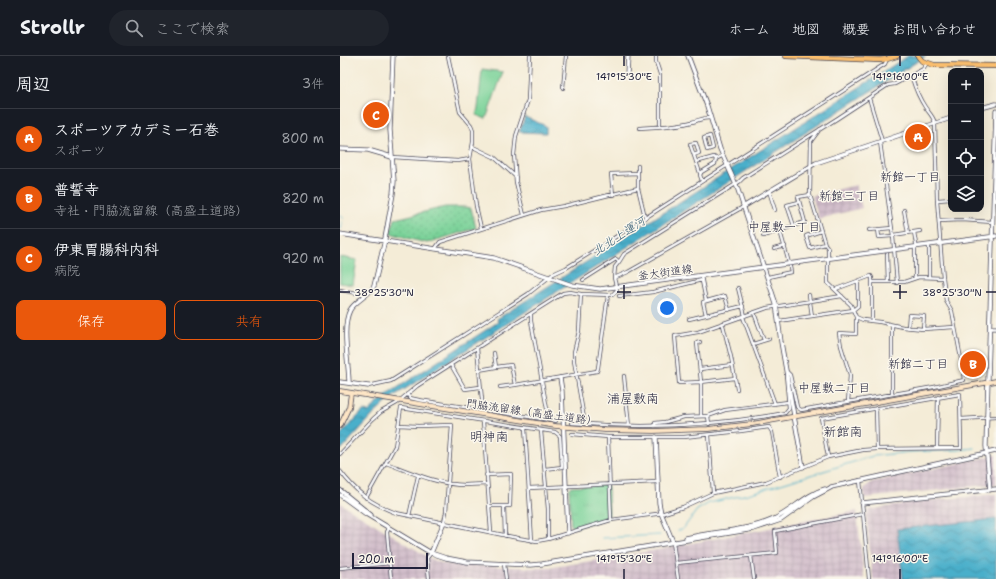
<!DOCTYPE html>
<html lang="ja">
<meta charset="utf-8">
<style>
body{margin:0;font-family:"Shantell Sans","Klee One",sans-serif;background:#20242c;color:#f1f3f6}
.controls{position:absolute;right:12px;top:12px;display:grid;overflow:hidden;border-radius:8px;box-shadow:0 4px 16px #0002}
.controls button{width:36px;height:36px;display:grid;place-items:center;padding:0;border:0;border-bottom:1px solid #363941;background:#171b24;color:#f1f3f6;font:20px sans-serif}
.scale{position:absolute;left:12px;bottom:10px;width:76px;box-sizing:border-box;padding-left:4px;border:2px solid #22223b;border-top:0;font-size:11px;line-height:14px;white-space:nowrap;color:#22223b;-webkit-text-stroke:3px #fbf7ec;paint-order:stroke}
.you{position:absolute;left:327px;top:252px;width:14px;height:14px;margin:-10px;border:3px solid #fff;border-radius:50%;background:#1a73e8;box-shadow:0 0 0 6px #1a73e833}
.badge{display:grid;place-items:center;width:26px;height:26px;border-radius:50%;background:#ea580c;color:#fff;font-size:13px;font-weight:700}
.pin{position:absolute;translate:-50% -50%;border:2px solid #fff;box-shadow:0 1px 4px #0006}
.list{margin:0;padding:0;list-style:none}
h2{display:flex;justify-content:space-between;align-items:center;height:52px;margin:0;padding:0 16px;font-size:17px}
h2 small{font-size:13px;font-weight:400;color:#9ea1a6}
.list li{display:grid;grid-template-columns:26px 1fr auto;gap:12px;align-items:center;box-sizing:border-box;height:60px;padding:0 16px;border-top:1px solid #363941}
.list b{display:block;font-size:15px;white-space:nowrap}
.list p{margin:0;font-size:13px;white-space:nowrap;color:#9ea1a6}
.list em{font-size:13px;font-style:normal;color:#9ea1a6}
.actions{display:flex;gap:8px;padding:12px 16px}
.actions a{flex:1;padding:9px 0;border:1px solid #ea580c;border-radius:8px;text-align:center;font-size:14px;color:#ea580c}
.actions .main{background:#ea580c;color:#fff}
.icon{flex:none;width:22px;height:22px;fill:none;stroke:currentColor;stroke-width:2;stroke-linecap:round;stroke-linejoin:round}
.map{position:relative;flex:none;width:656px;height:523px;overflow:hidden}
header{display:flex;align-items:center;gap:24px;box-sizing:border-box;height:56px;padding:0 20px;background:#171b24;border-bottom:1px solid #363941}
header strong{font-size:19px}
nav{display:flex;gap:22px;margin-inline-start:auto;font-size:14px}
.search{width:280px;height:36px;background:#20242c;display:flex;align-items:center;gap:10px;box-sizing:border-box;padding:0 14px;border-radius:22px;color:#9ea1a6;font-size:15px}
main{display:flex}
aside{flex:1;background:#171b24}
.map>svg:first-child{display:block}
.industrial{fill:url(#industrial-grid)}
.grass{fill:url(#grass-dots);stroke:#4d7a69}
.park{fill:url(#park-tufts);stroke:#4d7a69}
.pitch{fill:#78d197;stroke:#4d7a69}
.water{fill:url(#water-waves);stroke:#366882}
.lines{fill:none;stroke-linecap:round;stroke-linejoin:round}
.stream{stroke:#4aafca;stroke-width:1}
.minor-casing{stroke:#424052;stroke-width:4}
.tertiary-casing{stroke:#424052;stroke-width:5}
.secondary-casing{stroke:#424052;stroke-width:5.5}
.trunk-casing{stroke:#424052;stroke-width:6}
.minor{stroke:#fff;stroke-width:2.5}
.tertiary{stroke:#fff;stroke-width:3.5}
.secondary{stroke:#fde5c5;stroke-width:4}
.trunk{stroke:#fabe6e;stroke-width:4.5}
.ticks{fill:none;stroke:#22223b;stroke-width:1.5}
.labels{text-anchor:middle;stroke-width:3;stroke-linejoin:round;paint-order:stroke}
.street-label{font-size:11px;fill:#22223b;stroke:#fbf7ec}
.neighbourhood-label{font-size:12px;fill:#22223b;stroke:#fbf7ec}
.water-label{font-size:12px;font-style:italic;fill:#325a74;stroke:#fbf7ec}
.quarter-label{font-size:13px;fill:#22223b;stroke:#fbf7ec}
.ticks-label{font-size:10px;text-anchor:middle;fill:#22223b;stroke:#fbf7ec;stroke-width:3;stroke-linejoin:round;paint-order:stroke}
</style>
<header>
<strong>Strollr</strong>
<div class="search"><svg class="icon" aria-label="search" viewBox="0 0 24 24"><circle cx="10" cy="10" r="6"/><path d="M15 15l6 6"/></svg>ここで検索</div>
<nav><a>ホーム</a><a>地図</a><a>概要</a><a>お問い合わせ</a></nav>
</header>
<main>
<aside>
<h2>周辺<small>3件</small></h2>
<ul class="list">
<li><span class="badge">A</span><div><b>スポーツアカデミー石巻</b><p>スポーツ</p></div><em>800 m</em></li>
<li><span class="badge">B</span><div><b>普誓寺</b><p>寺社 · 門脇流留線（高盛土道路）</p></div><em>820 m</em></li>
<li><span class="badge">C</span><div><b>伊東胃腸科内科</b><p>病院</p></div><em>920 m</em></li>
</ul>
<div class="actions"><a class="main">保存</a><a>共有</a></div>
</aside>
<div class="map">
<svg width="656" height="523" viewBox="0 0 656 523">
<defs>
<pattern id="industrial-grid" width="8" height="8" patternUnits="userSpaceOnUse"><rect width="8" height="8" fill="#d1bdca"/><path d="M0 4h8M4 0v8" fill="none" stroke="#b3a2ae"/></pattern>
<pattern id="grass-dots" width="8" height="8" patternUnits="userSpaceOnUse"><rect width="8" height="8" fill="#78d197"/><path d="M2 2h.1M6 6h.1" fill="none" stroke="#68b383" stroke-width="1.8" stroke-linecap="round"/></pattern>
<pattern id="park-tufts" width="24" height="20" patternUnits="userSpaceOnUse"><rect width="24" height="20" fill="#78d197"/><path d="M3 7l-1-3M5 7V3M7 7l1-3M15 17l-1-3M17 17v-4M19 17l1-3" fill="none" stroke="#68b383"/></pattern>
<pattern id="water-waves" width="16" height="10" patternUnits="userSpaceOnUse"><rect width="16" height="10" fill="#4aafca"/><path d="M0 5q4-4 8 0t8 0" fill="none" stroke="#3d8ea5"/></pattern>
</defs>
<rect width="100%" height="100%" fill="#fbf7ec"/>
<filter id="ink" filterUnits="userSpaceOnUse"><feTurbulence type="fractalNoise" baseFrequency=".025" numOctaves="2"/><feDisplacementMap in="SourceGraphic" scale="8" xChannelSelector="R" yChannelSelector="G"/><feConvolveMatrix kernelMatrix="1 2 1 2 8 2 1 2 1" color-interpolation-filters="sRGB"/></filter>
<filter id="wash" filterUnits="userSpaceOnUse"><feTurbulence type="fractalNoise" baseFrequency=".012" numOctaves="4" result="noise"/><feDisplacementMap in="SourceGraphic" scale="16" xChannelSelector="R" yChannelSelector="G"/><feGaussianBlur stdDeviation="0.9" result="paint"/><feColorMatrix in="noise" values="0 0 0 0 0 0 0 0 0 0 0 0 0 0 0 0 0 1.4 0 .05"/><feComposite in="paint" operator="in"/></filter>
<g filter="url(#wash)">
<rect width="100%" height="100%" fill="#f4ecd7"/>
<!-- industrial -->
<path class="industrial" d="M 516,129 L 522,152 L 479,163 L 472,140 Z
M 656,399 L 656,428 L 524,442 L 524,432 L 532,426 Z
M 656,438 L 656,463 L 557,473 L 563,523 L 533,523 L 526,459 L 529,454 L 574,446 Z
M 0,447 L 93,504 L 105,508 L 194,512 L 208,512 L 311,495 L 517,455 L 524,523 L 0,523 Z"/>
<!-- grass -->
<path class="grass" d="M 105,151 L 124,151 L 131,152 L 136,172 L 87,187 L 74,184 L 50,177 L 55,163 Z"/>
<!-- park -->
<path class="park" d="M 267,429 L 268,431 L 269,459 L 268,462 L 233,472 L 231,470 L 229,433 L 231,431 Z"/>
<!-- pitch -->
<path class="pitch" d="M 142,13 L 163,16 L 146,63 L 136,59 L 138,52 Z
M 0,201 L 17,204 L 13,229 L 0,227 Z"/>
<!-- water -->
<path class="water" d="M 568,0 L 586,0 L 54,340 L 34,358 L 0,395 L 0,379 L 24,354 L 28,356 L 48,338 L 158,266 L 157,263 Z
M 185,61 L 206,70 L 206,77 L 179,76 Z
M 656,463 L 656,523 L 563,523 L 557,473 Z"/>
<g class="lines">
<!-- stream -->
<path class="stream" d="M 0,159 L 3,161 L 1,173 L 0,173
M 655,384 L 656,383
M 338,475 L 343,473 L 357,454 L 369,447 L 408,438 L 533,400 L 570,396 L 618,394 L 635,392
M 262,482 L 320,479"/>
</g>
</g>
<g filter="url(#ink)">
<g class="lines">
<!-- minor casing -->
<g class="minor-casing">
<path id="minor" d="M 108,0 L 120,56 L 131,69 L 133,74 L 133,86 L 130,103 L 136,150 L 141,172
M 316,0 L 316,6 L 320,18 L 320,70
M 223,32 L 226,0
M 529,42 L 542,85
M 300,72 C 314,71 338,70 352,66 C 360,64 361,62 370,62
M 480,73 L 471,85 L 470,139 L 485,188 L 488,192 L 488,227 L 511,249 L 516,261 L 523,264 L 540,266 L 563,271 L 583,273 L 615,271
M 370,80 L 373,92 L 367,94 L 364,82 Z
M 540,86 L 553,180 L 557,227
M 133,91 L 154,101 L 176,121
M 354,99 L 359,97 L 356,87 L 350,88 L 360,117 L 375,108 L 376,103 L 374,101 L 356,106
M 52,101 L 118,105 L 130,103
M 376,103 L 382,100
M 298,110 L 298,132 L 305,161
M 361,117 L 360,119 L 362,125
M 429,135 L 435,154
M 273,139 L 271,118 L 298,117
M 598,144 L 611,143
M 564,154 L 568,177
M 184,159 L 176,126 L 174,99 L 176,80 L 188,44 L 190,0
M 599,165 L 622,164 L 653,166
M 454,170 L 447,149 L 459,146
M 538,173 L 539,181 L 553,180
M 529,174 L 552,172
M 440,175 L 449,207
M 481,175 L 466,180 L 470,192 L 485,188
M 574,176 L 576,188
M 553,179 L 580,175
M 423,180 L 465,166 L 458,141 L 470,139
M 589,191 L 589,221
M 95,193 L 100,186 L 201,154 L 224,150 L 298,132
M 434,193 L 445,190
M 547,198 L 548,226
M 361,220 L 366,245
M 428,221 L 451,216 L 450,211
M 274,222 L 275,211 L 279,206
M 575,222 L 575,193
M 243,224 L 276,203 L 279,206 L 284,198 L 399,126 L 403,122 L 498,62 L 548,29 L 555,28 L 583,13 L 587,7
M 532,226 L 564,226 L 579,221 L 603,222
M 398,232 L 405,260
M 496,233 L 531,220 L 532,222 L 532,265
M 0,234 L 23,238 L 25,240
M 241,238 L 239,275 L 234,296 L 234,305 L 245,368
M 469,239 L 472,260
M 279,240 L 313,236 L 362,224
M 414,257 L 424,284
M 191,259 L 191,265 L 209,364
M 366,259 L 363,246 L 385,240 L 389,254
M 403,261 L 435,348
M 349,263 L 403,250
M 439,265 L 513,254 L 518,250 L 518,225
M 383,269 L 391,301 L 397,333
M 552,269 L 552,338
M 568,272 L 569,259 L 584,260 L 583,273
M 360,286 L 357,287 L 361,326 L 361,360
M 413,288 L 429,283
M 137,292 L 143,354
M 111,309 L 125,333 L 140,331
M 156,311 L 171,309 L 175,329 L 160,331
M 360,313 L 392,309
M 139,314 L 156,311 L 154,297
M 447,316 L 450,319 L 457,351 L 461,354 L 594,331 L 624,324 L 622,308 L 615,271 L 612,255 L 606,245 L 603,222 L 597,144 L 595,67 C 593,60 589,57 585,51 C 579,42 575,32 572,22 L 573,18
M 284,320 L 289,370
M 395,322 L 361,326 L 339,327 L 335,280 L 358,276 L 427,252 L 502,240
M 175,329 L 257,315 L 258,312 L 268,239
M 28,330 L 51,325 L 188,238 L 213,218 L 226,212 L 263,189 L 545,8 L 547,3
M 67,338 L 70,342 L 79,344 L 216,365
M 508,346 L 510,319 L 501,290 L 499,277 L 516,278 L 516,261
M 536,352 L 537,393
M 368,360 L 369,368
M 621,363 L 656,361
M 143,365 L 151,476
M 232,367 C 305,373 374,370 445,357 L 449,352 L 446,319
M 59,369 L 78,370 L 112,369 L 106,456 L 104,466
M 315,370 L 315,367 L 325,366 L 344,361 L 368,360 L 385,354 L 448,346
M 185,372 L 192,485
M 201,375 L 208,453 L 208,483
M 232,378 L 268,381 L 344,381 L 401,375 L 429,371 L 432,376 L 440,421
M 369,379 L 373,437
M 268,381 L 271,464
M 597,392 L 598,341
M 0,398 L 33,363 L 41,356 L 57,347 L 77,330 L 223,237 L 230,236 L 241,238 L 272,239 L 277,234 L 274,222 L 288,216 L 403,151
M 46,407 C 70,416 99,429 125,429 C 132,429 139,428 147,428
M 0,415 C 17,437 30,447 56,457 L 178,482 L 197,485 L 208,483 L 271,464 L 324,457 L 343,451 L 373,437 L 426,426 L 488,401 L 523,394 L 537,393 L 621,392 L 620,338 L 481,362 L 488,401
M 146,419 L 171,418 L 170,450 L 164,450 L 165,480
M 520,424 L 529,523
M 189,432 L 317,426
M 26,442 L 55,390 L 61,352 L 215,376 L 220,380 L 222,411 L 205,413
M 149,450 L 164,450
M 69,460 L 78,420
M 49,472 L 47,476 L 51,523
M 333,486 L 338,523
M 411,500 L 414,523
M 336,507 L 437,497 L 435,475 L 523,458
M 164,508 L 166,523
M 0,512 L 50,507
M 89,523 L 87,502 L 91,497"/>
</g>
<!-- tertiary casing -->
<g class="tertiary-casing">
<path id="tertiary" d="M 348,0 L 367,50 L 380,93 L 397,131 L 436,248 L 441,286 L 463,411
M 287,18 L 288,0
M 641,52 L 656,48
M 0,93 L 28,94 L 52,101
M 403,151 L 476,107 L 611,62
M 0,178 L 154,202 L 232,229 L 260,233 L 656,180
M 650,272 L 656,272
M 220,322 L 222,335 L 228,477
M 0,326 L 28,330
M 9,327 C 9,308 1,271 10,254 C 16,244 29,240 34,230 L 44,188 L 53,138 L 54,125 L 50,74 L 53,0
M 316,381 L 319,447 L 321,457 L 333,486
M 491,431 L 656,395
M 0,434 L 31,459
M 650,434 L 646,390 L 656,55
M 0,439 L 26,458 L 91,497 L 106,502 L 127,506 L 191,509 L 202,508 L 414,473 L 441,464 L 473,441 L 492,431
M 522,447 L 656,433
M 346,482 C 375,475 407,475 434,463 C 452,455 466,438 485,433
M 91,497 L 104,466"/>
</g>
<!-- secondary casing -->
<g class="secondary-casing">
<path id="secondary" d="M 0,335 L 216,370 L 265,374 L 313,375 L 368,373 L 412,368 L 656,325
M 0,370 L 9,351 L 11,337"/>
</g>
<!-- trunk casing -->
<g class="trunk-casing">
<path id="trunk" d="M 446,0 L 540,4 L 547,3 L 557,0
M 578,0 L 582,5 L 594,9 L 656,10"/>
</g>
<!-- minor -->
<use href="#minor" class="minor"/>
<!-- tertiary -->
<use href="#tertiary" class="tertiary"/>
<!-- secondary -->
<use href="#secondary" class="secondary"/>
<!-- trunk -->
<use href="#trunk" class="trunk"/>
</g>
</g>
<!-- ticks -->
<path class="ticks" d="M 284,0 L 284,10M 560,0 L 560,10M 284,229 L 284,243M 560,229 L 560,243M 0,236 L 10,236M 277,236 L 291,236M 553,236 L 567,236M 646,236 L 656,236M 284,513 L 284,523M 560,513 L 560,523"/>
<g class="labels">
<!-- street labels -->
<g class="street-label">
<text transform="translate(325 216) rotate(-8)" y="4">釜大街道線</text>
<text transform="translate(192 356) rotate(8)" y="4">門脇流留線（高盛土道路）</text>
</g>
<!-- neighbourhood labels -->
<g class="neighbourhood-label">
<text x="570" y="125">新館一丁目</text>
<text x="509" y="144">新館三丁目</text>
<text x="444" y="175">中屋敷一丁目</text>
<text x="578" y="312">新館二丁目</text>
<text x="494" y="336">中屋敷二丁目</text>
</g>
<!-- water labels -->
<g class="water-label">
<text transform="translate(279 180) rotate(-33)" y="4">北北上運河</text>
</g>
<!-- quarter labels -->
<g class="quarter-label">
<text x="293" y="347">浦屋敷南</text>
<text x="503" y="380">新館南</text>
<text x="149" y="385">明神南</text>
</g>
</g>
<g class="ticks-label">
<text x="284" y="24">141°15'30"E</text>
<text x="560" y="24">141°16'00"E</text>
<text x="44" y="240">38°25'30"N</text>
<text x="612" y="240">38°25'30"N</text>
<text x="284" y="506">141°15'30"E</text>
<text x="560" y="506">141°16'00"E</text>
</g>
</svg>
<div class="controls">
<button>+</button>
<button>−</button>
<button><svg class="icon" aria-label="locate" viewBox="0 0 24 24"><circle cx="12" cy="12" r="6"/><path d="M12 2v4M12 18v4M2 12h4M18 12h4"/></svg></button>
<button><svg class="icon" aria-label="layers" viewBox="0 0 24 24"><path d="M12 4l9 5-9 5-9-5zM3 14l9 5 9-5"/></svg></button>
</div>
<div class="scale">200 m</div>
<div class="you"></div>
<div class="pin badge" style="left:578px;top:81px">A</div>
<div class="pin badge" style="left:633px;top:308px">B</div>
<div class="pin badge" style="left:36px;top:59px">C</div>
</div>
</main>
